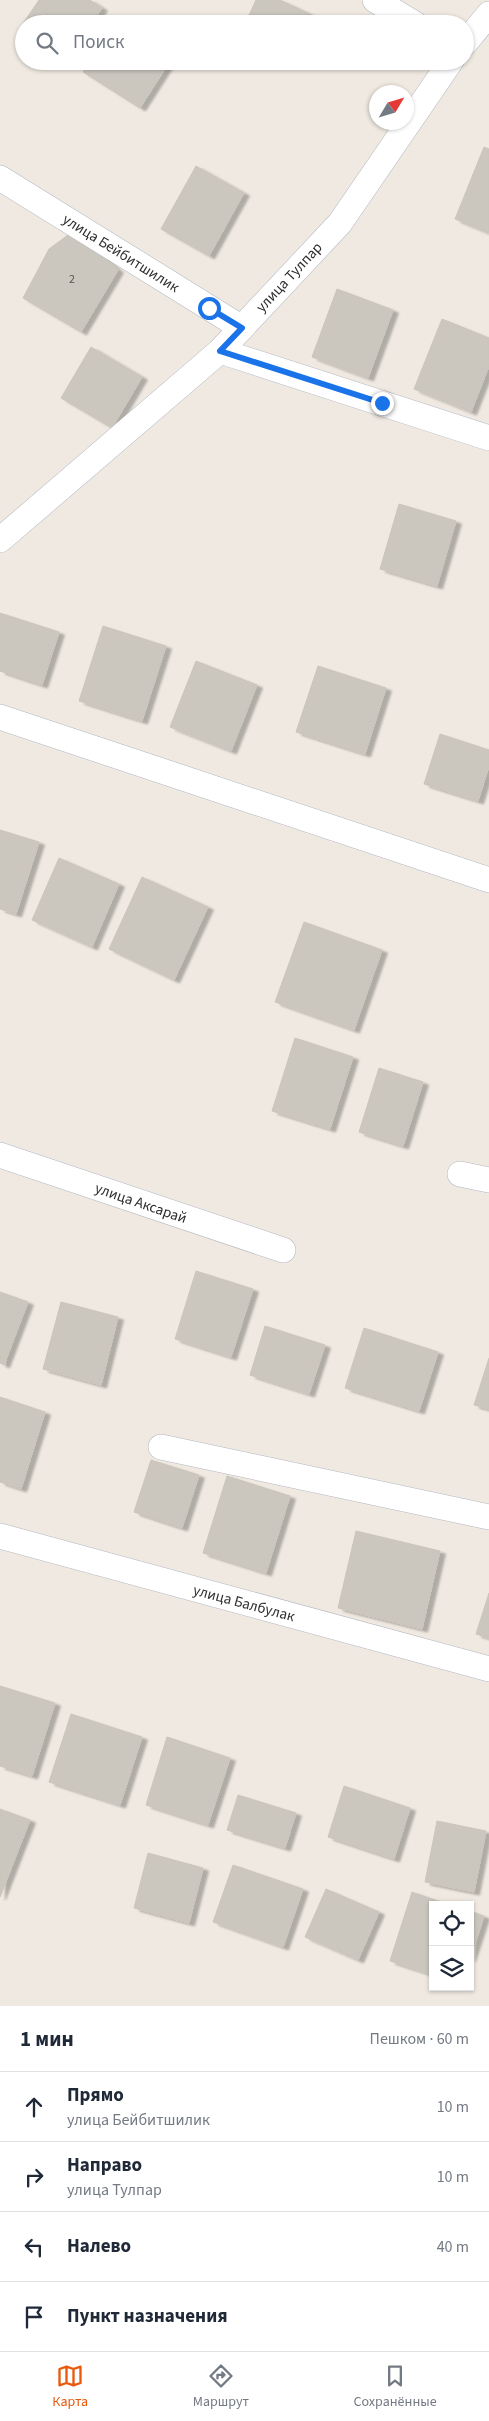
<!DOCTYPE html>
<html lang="ru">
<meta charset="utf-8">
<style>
body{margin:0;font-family:"Source Sans 3",sans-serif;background:#f2f2f3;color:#1f2937}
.controls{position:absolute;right:15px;bottom:15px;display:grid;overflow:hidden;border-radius:0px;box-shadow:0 1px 4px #0004}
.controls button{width:45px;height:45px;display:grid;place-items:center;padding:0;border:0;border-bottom:1px solid #e0e1e3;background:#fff;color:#1f2937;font:25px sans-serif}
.compass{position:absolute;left:369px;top:85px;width:45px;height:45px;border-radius:50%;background:#fff;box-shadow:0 1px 4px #0004;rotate:52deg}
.stop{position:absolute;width:15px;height:15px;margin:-11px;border:4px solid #1a73e8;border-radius:50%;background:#fff}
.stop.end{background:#1a73e8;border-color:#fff;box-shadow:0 1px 5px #0008}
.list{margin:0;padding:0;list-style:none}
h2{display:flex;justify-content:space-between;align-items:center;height:65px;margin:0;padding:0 20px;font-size:21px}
h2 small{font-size:16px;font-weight:400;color:#747a83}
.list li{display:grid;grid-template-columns:32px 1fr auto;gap:15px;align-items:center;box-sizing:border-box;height:70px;padding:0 20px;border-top:1px solid #e0e1e3}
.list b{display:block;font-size:19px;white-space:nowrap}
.list p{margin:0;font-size:16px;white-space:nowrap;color:#747a83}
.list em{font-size:16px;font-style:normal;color:#747a83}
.icon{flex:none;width:28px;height:28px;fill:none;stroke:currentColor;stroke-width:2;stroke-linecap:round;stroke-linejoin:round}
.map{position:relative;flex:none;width:489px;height:2006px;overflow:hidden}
.search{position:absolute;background:#fff;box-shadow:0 1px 4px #0004;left:15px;right:15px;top:15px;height:55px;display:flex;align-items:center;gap:12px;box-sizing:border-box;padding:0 18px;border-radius:28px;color:#747a83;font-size:19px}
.sheet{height:345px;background:#fff}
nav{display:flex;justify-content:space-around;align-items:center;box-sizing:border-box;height:70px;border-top:1px solid #e0e1e3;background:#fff;font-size:14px;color:#747a83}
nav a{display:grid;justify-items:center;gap:2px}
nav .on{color:#ea580c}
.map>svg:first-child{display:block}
.building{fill:#cbc7bf;stroke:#cbc5ba;filter:url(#shadow)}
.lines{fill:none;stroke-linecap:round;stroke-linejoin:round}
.minor-casing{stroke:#b4b7c1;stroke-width:26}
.minor{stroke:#fff;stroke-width:25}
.route{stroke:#1a73e8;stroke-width:6}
.labels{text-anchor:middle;stroke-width:4.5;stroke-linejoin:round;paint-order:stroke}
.number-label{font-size:12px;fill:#555452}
.street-label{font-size:15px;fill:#2e2e2e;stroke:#fff}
</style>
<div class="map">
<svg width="489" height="2006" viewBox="0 0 489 2006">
<defs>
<filter id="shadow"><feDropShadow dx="5.5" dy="3" stdDeviation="1" flood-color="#0004"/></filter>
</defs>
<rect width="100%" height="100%" fill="#efe9e1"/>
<!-- building -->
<path class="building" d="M 39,0 L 90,0 L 102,8 L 91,24 L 24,24 L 24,30 L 20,28 Z
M 256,0 L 280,0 L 308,13 L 303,24 L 245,24 Z
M 119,16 L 132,24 L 114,24 Z
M 90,61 L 170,61 L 140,108 L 83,72 Z
M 484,147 L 489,149 L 489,233 L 455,219 Z
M 196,166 L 244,193 L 209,256 L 161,229 Z
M 68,235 L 102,256 L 118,270 L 81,332 L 23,298 L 49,249 Z
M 337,289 L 393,310 L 368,378 L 312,357 Z
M 442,319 L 489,338 L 489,366 L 471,412 L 414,389 Z
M 91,347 L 142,377 L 112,428 L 61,398 Z
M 399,504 L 456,521 L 437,586 L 380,569 Z
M 0,613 L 59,632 L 42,685 L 0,671 Z
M 103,626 L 166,646 L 142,721 L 79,701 Z
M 196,661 L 257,685 L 231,751 L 170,727 Z
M 318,666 L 386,688 L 365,754 L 296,732 Z
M 440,734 L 489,750 L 489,766 L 478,801 L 424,784 Z
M 0,830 L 39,842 L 16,914 L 0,909 Z
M 59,858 L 119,884 L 92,947 L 32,920 Z
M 142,877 L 208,907 L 174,980 L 109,949 Z
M 304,922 L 382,950 L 354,1030 L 275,1002 Z
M 295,1038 L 353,1057 L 330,1129 L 272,1111 Z
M 379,1068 L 423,1082 L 403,1146 L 359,1132 Z
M 196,1271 L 253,1289 L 231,1357 L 175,1339 Z
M 0,1292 L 28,1302 L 4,1365 L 0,1363 Z
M 61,1302 L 118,1317 L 101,1385 L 43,1369 Z
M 265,1326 L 325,1345 L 309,1394 L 250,1375 Z
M 364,1328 L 438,1352 L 419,1411 L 345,1388 Z
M 489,1358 L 489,1409 L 474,1405 Z
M 0,1397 L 45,1412 L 21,1489 L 0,1482 Z
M 151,1460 L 199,1475 L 182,1528 L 134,1512 Z
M 227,1476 L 290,1496 L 266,1573 L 203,1553 Z
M 356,1531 L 440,1551 L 422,1629 L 338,1608 Z
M 489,1593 L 489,1638 L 476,1634 Z
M 0,1686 L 55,1703 L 32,1776 L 0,1766 Z
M 71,1714 L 142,1737 L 120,1805 L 49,1782 Z
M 167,1737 L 230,1758 L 208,1825 L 146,1805 Z
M 344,1786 L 410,1808 L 394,1859 L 328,1837 Z
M 238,1795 L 296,1813 L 285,1848 L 227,1830 Z
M 0,1809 L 30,1820 L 0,1897 Z
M 437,1821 L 486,1831 L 474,1892 L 425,1882 Z
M 148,1853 L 203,1868 L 189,1923 L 134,1908 Z
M 233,1865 L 303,1889 L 283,1947 L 213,1922 Z
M 326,1889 L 379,1912 L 358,1960 L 305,1937 Z
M 412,1892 L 450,1905 L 433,1905 L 433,1975 L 390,1961 Z
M 470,1911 L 484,1916 L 470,1959 Z"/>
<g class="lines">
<!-- minor casing -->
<g class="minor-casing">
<path id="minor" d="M 375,0 L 415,24
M 465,43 L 489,14
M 0,178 L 242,328
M 220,351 L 489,438
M 0,540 L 220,351 L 340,223 L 451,61
M 0,717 L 489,880
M 0,1155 L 283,1250
M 460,1174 L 489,1180
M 161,1447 L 489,1517
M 0,1536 L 489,1669"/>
</g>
<!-- minor -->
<use href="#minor" class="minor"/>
</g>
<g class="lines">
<!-- route -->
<path class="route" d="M 209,308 L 242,328 L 220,351 L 382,403"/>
</g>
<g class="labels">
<!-- number labels -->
<g class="number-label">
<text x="72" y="283">2</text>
</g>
<!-- street labels -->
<g class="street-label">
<text transform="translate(121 253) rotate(32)" y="5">улица Бейбитшилик</text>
<text transform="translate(289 277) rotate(-47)" y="5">улица Тулпар</text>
<text transform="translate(141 1203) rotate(19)" y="5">улица Аксарай</text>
<text transform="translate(244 1603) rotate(15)" y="5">улица Балбулак</text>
</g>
</g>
</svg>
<div class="controls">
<button><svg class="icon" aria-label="locate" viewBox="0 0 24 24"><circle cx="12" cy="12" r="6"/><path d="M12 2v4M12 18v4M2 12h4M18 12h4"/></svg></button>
<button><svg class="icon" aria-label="layers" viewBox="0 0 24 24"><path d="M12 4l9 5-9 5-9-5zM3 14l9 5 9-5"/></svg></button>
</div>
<svg class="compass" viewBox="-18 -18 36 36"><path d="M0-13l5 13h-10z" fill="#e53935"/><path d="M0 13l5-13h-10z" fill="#747a83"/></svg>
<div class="stop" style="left:209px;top:308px"></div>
<div class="stop end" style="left:382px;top:403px"></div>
<div class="search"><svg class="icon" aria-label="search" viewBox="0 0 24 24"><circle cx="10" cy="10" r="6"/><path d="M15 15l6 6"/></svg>Поиск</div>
</div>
<section class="sheet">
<h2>1 мин<small>Пешком · 60 m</small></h2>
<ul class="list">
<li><svg class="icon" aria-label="ahead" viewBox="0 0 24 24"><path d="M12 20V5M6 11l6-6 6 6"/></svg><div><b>Прямо</b><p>улица Бейбитшилик</p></div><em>10 m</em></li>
<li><svg class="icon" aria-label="right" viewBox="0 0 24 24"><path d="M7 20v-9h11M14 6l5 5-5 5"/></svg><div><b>Направо</b><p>улица Тулпар</p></div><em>10 m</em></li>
<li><svg class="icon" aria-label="left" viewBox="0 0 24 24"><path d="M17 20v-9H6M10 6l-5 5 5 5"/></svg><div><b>Налево</b></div><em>40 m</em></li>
<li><svg class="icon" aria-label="arrive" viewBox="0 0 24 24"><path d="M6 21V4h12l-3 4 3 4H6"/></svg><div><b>Пункт назначения</b></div></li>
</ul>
</section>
<nav>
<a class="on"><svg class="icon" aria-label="map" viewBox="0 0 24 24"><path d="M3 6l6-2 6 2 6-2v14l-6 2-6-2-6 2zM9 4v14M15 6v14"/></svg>Карта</a>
<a><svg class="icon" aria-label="directions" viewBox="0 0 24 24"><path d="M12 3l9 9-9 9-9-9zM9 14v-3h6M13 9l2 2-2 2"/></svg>Маршрут</a>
<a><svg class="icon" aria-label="saved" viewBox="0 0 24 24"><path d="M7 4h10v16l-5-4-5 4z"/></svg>Сохранённые</a>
</nav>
